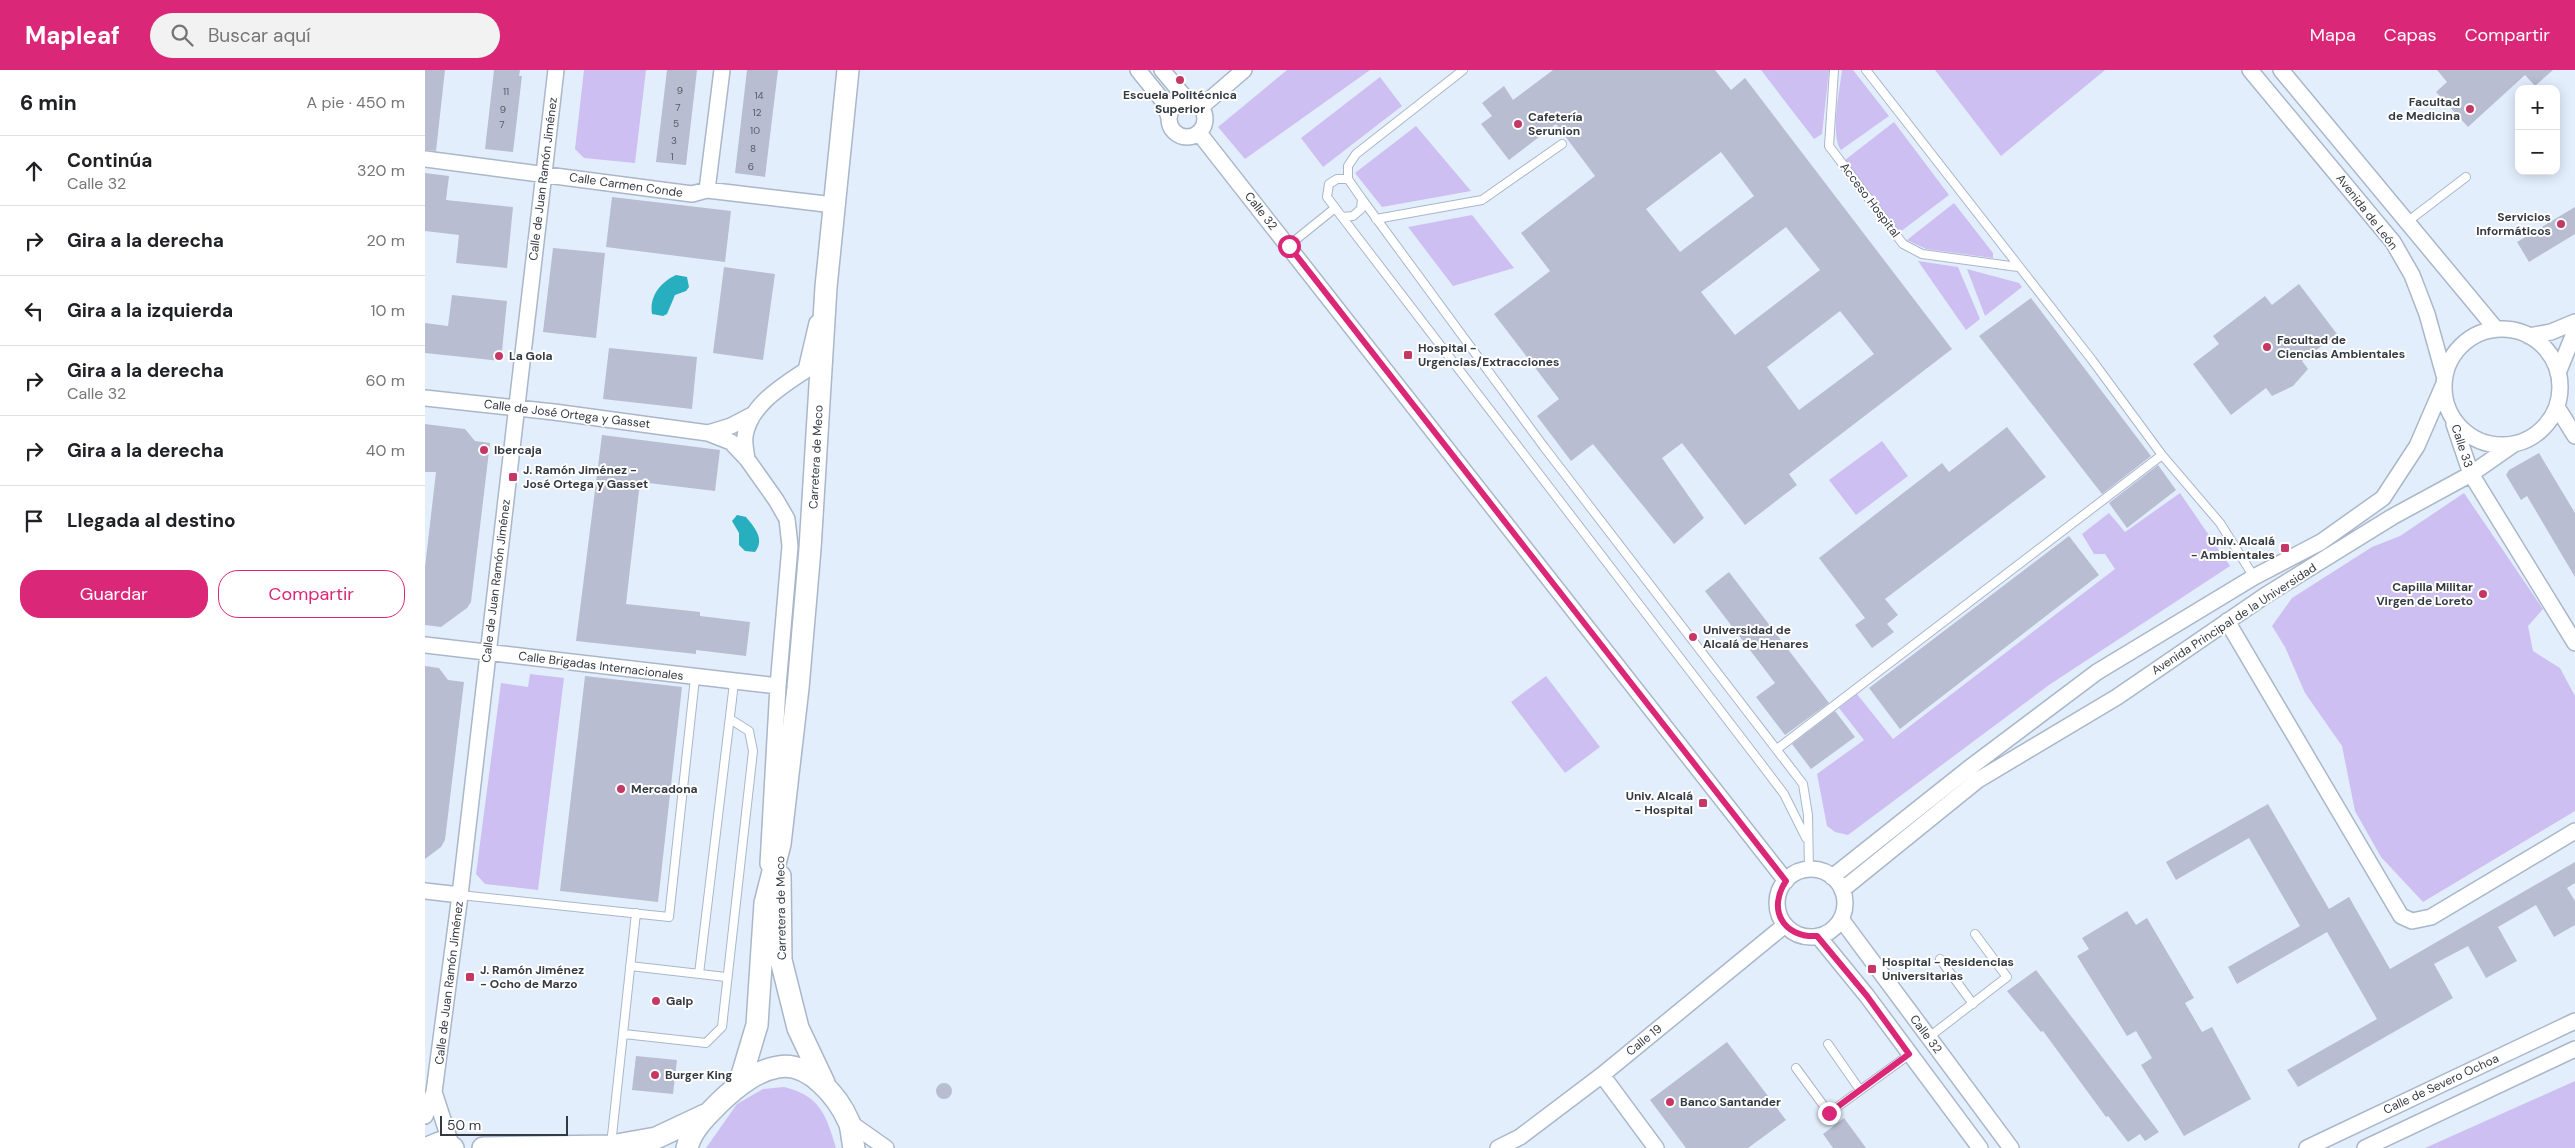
<!DOCTYPE html>
<html lang="es">
<meta charset="utf-8">
<style>
body{margin:0;font-family:"DM Sans",sans-serif;background:#f2f2f2;color:#202124}
.controls{position:absolute;right:15px;top:15px;display:grid;overflow:hidden;border-radius:10px;box-shadow:0 2px 12px #0003}
.controls button{width:45px;height:45px;display:grid;place-items:center;padding:0;border:0;border-bottom:1px solid #e0e0e0;background:#fff;color:#202124;font:25px sans-serif}
.scale{position:absolute;left:15px;bottom:12px;width:128px;box-sizing:border-box;padding-left:5px;border:2px solid #343a41;border-top:0;font-size:14px;line-height:18px;white-space:nowrap;color:#343a41;-webkit-text-stroke:4px #fff;paint-order:stroke}
.stop{position:absolute;width:15px;height:15px;margin:-11px;border:4px solid #db2777;border-radius:50%;background:#fff}
.stop.end{background:#db2777;border-color:#fff;box-shadow:0 1px 5px #0008}
.list{margin:0;padding:0;list-style:none}
h2{display:flex;justify-content:space-between;align-items:center;height:65px;margin:0;padding:0 20px;font-size:21px}
h2 small{font-size:16px;font-weight:400;color:#757577}
.list li{display:grid;grid-template-columns:32px 1fr auto;gap:15px;align-items:center;box-sizing:border-box;height:70px;padding:0 20px;border-top:1px solid #e0e0e0}
.list b{display:block;font-size:19px;white-space:nowrap}
.list p{margin:0;font-size:16px;white-space:nowrap;color:#757577}
.list em{font-size:16px;font-style:normal;color:#757577}
.actions{display:flex;gap:10px;padding:15px 20px}
.actions a{flex:1;padding:11px 0;border:1px solid #db2777;border-radius:20px;text-align:center;font-size:18px;color:#db2777}
.actions .main{background:#db2777;color:#fff}
.icon{flex:none;width:28px;height:28px;fill:none;stroke:currentColor;stroke-width:2;stroke-linecap:round;stroke-linejoin:round}
.map{position:relative;flex:none;width:2150px;height:1078px;overflow:hidden}
header{display:flex;align-items:center;gap:30px;box-sizing:border-box;height:70px;padding:0 25px;background:#db2777;color:#fff}
header strong{font-size:24px}
nav{display:flex;gap:28px;margin-inline-start:auto;font-size:18px}
.search{width:350px;height:45px;background:#f2f2f2;display:flex;align-items:center;gap:12px;box-sizing:border-box;padding:0 18px;border-radius:28px;color:#757577;font-size:19px}
main{display:flex}
aside{flex:1;background:#fff}
.map>svg:first-child{display:block}
.green{fill:#cdbff1}
.water{fill:#27aebf}
.building{fill:#b8bdd1;fill-rule:evenodd}
.lines{fill:none;stroke-linecap:round;stroke-linejoin:round}
.lane-casing{stroke:#a9b7c8;stroke-width:10}
.street-casing{stroke:#a9b7c8;stroke-width:18}
.secondary-casing{stroke:#a9b7c8;stroke-width:24}
.lane{stroke:#fff;stroke-width:8}
.street{stroke:#fff;stroke-width:15}
.secondary{stroke:#fff;stroke-width:21}
.route{stroke:#db2777;stroke-width:6}
.poi-dot{fill:#c53765;stroke:#fff;stroke-width:2}
.labels{text-anchor:middle;stroke-width:4;stroke-linejoin:round;paint-order:stroke}
.number-label{font-size:10px;fill:#555b65}
.poi-label{font-size:12px;font-weight:bold;fill:#343a41;stroke:#fff;text-anchor:start}
.street-label{font-size:12px;fill:#343a41;stroke:#fff}
</style>
<header>
<strong>Mapleaf</strong>
<div class="search"><svg class="icon" aria-label="search" viewBox="0 0 24 24"><circle cx="10" cy="10" r="6"/><path d="M15 15l6 6"/></svg>Buscar aquí</div>
<nav><a>Mapa</a><a>Capas</a><a>Compartir</a></nav>
</header>
<main>
<aside>
<h2>6 min<small>A pie · 450 m</small></h2>
<ul class="list">
<li><svg class="icon" aria-label="ahead" viewBox="0 0 24 24"><path d="M12 20V5M6 11l6-6 6 6"/></svg><div><b>Continúa</b><p>Calle 32</p></div><em>320 m</em></li>
<li><svg class="icon" aria-label="right" viewBox="0 0 24 24"><path d="M7 20v-9h11M14 6l5 5-5 5"/></svg><div><b>Gira a la derecha</b></div><em>20 m</em></li>
<li><svg class="icon" aria-label="left" viewBox="0 0 24 24"><path d="M17 20v-9H6M10 6l-5 5 5 5"/></svg><div><b>Gira a la izquierda</b></div><em>10 m</em></li>
<li><svg class="icon" aria-label="right" viewBox="0 0 24 24"><path d="M7 20v-9h11M14 6l5 5-5 5"/></svg><div><b>Gira a la derecha</b><p>Calle 32</p></div><em>60 m</em></li>
<li><svg class="icon" aria-label="right" viewBox="0 0 24 24"><path d="M7 20v-9h11M14 6l5 5-5 5"/></svg><div><b>Gira a la derecha</b></div><em>40 m</em></li>
<li><svg class="icon" aria-label="arrive" viewBox="0 0 24 24"><path d="M6 21V4h12l-3 4 3 4H6"/></svg><div><b>Llegada al destino</b></div></li>
</ul>
<div class="actions"><a class="main">Guardar</a><a>Compartir</a></div>
</aside>
<div class="map">
<svg width="2150" height="1078" viewBox="0 0 2150 1078">
<rect width="100%" height="100%" fill="#e3eefd"/>
<!-- green -->
<path class="green" d="M 159,0 L 221,0 L 210,93 L 159,88 L 150,79 Z
M 862,0 L 945,0 L 820,89 L 793,57 Z
M 1336,0 L 1404,0 L 1397,64 L 1389,69 Z
M 1417,0 L 1428,0 L 1464,46 L 1416,80 C 1405,67 1415,18 1417,0 Z
M 1510,0 L 1680,0 L 1576,86 Z
M 955,7 L 977,36 L 898,97 L 876,68 Z
M 1469,52 L 1524,125 L 1475,162 L 1420,90 Z
M 991,56 L 1046,121 L 957,137 L 930,103 Z
M 1529,133 L 1568,183 L 1568,188 L 1501,179 L 1482,170 Z
M 1047,145 L 1089,198 L 1028,216 L 983,157 Z
M 1493,191 L 1533,197 L 1555,249 L 1541,260 Z
M 1542,199 L 1594,213 L 1597,217 L 1560,246 Z
M 1457,371 L 1483,406 L 1431,445 L 1404,410 Z
M 1755,423 L 1805,496 L 1624,615 L 1423,765 L 1410,762 L 1402,756 L 1392,704 L 1439,670 L 1414,638 L 1432,624 L 1468,669 L 1690,499 L 1680,484 L 1669,484 L 1657,464 L 1684,443 L 1700,462 Z
M 2039,423 L 2118,539 L 2103,556 L 2108,581 L 2135,598 L 2150,626 L 2150,741 L 1998,832 L 1956,787 L 1930,741 L 1917,676 L 1880,623 L 1860,577 L 1847,556 L 1867,528 L 1947,477 L 1975,466 Z
M 105,604 L 139,608 L 113,820 L 60,814 L 51,804 L 76,613 L 103,617 Z
M 1121,606 L 1175,677 L 1140,703 L 1086,632 Z
M 2150,1011 L 2150,1078 L 2000,1078 Z
M 359,1017 C 395,1026 401,1044 411,1078 L 281,1078 L 312,1034 L 338,1019 Z"/>
<!-- water -->
<path class="water" d="M 251,205 L 262,207 L 264,217 L 261,221 L 250,225 L 242,244 L 238,246 L 227,244 C 224,226 236,212 251,205 Z
M 312,445 L 321,447 C 330,458 340,469 330,482 L 320,481 L 314,475 L 314,463 L 307,451 Z"/>
<!-- building -->
<path class="building" d="M 0,0 L 20,0 L 11,81 L 0,80 Z
M 69,0 L 95,0 L 94,6 L 97,6 L 88,82 L 60,79 Z
M 242,0 L 272,0 L 261,95 L 231,92 Z
M 322,0 L 353,0 L 340,107 L 310,103 Z
M 1128,0 L 1290,0 L 1306,20 L 1320,8 L 1527,279 L 1364,404 L 1372,415 L 1320,455 L 1257,373 L 1237,388 L 1279,448 L 1249,474 L 1168,374 L 1146,391 L 1112,346 L 1134,329 L 1069,244 L 1125,201 L 1096,163 L 1170,106 L 1131,54 L 1084,90 L 1056,54 L 1067,46 L 1057,33 L 1079,16 L 1088,30 ZM 1296,82 L 1329,126 L 1255,182 L 1221,139 ZM 1361,157 L 1395,200 L 1310,265 L 1276,222 ZM 1415,241 L 1449,284 L 1374,340 L 1342,297 Z
M 2012,0 L 2128,0 L 2110,16 L 2100,5 L 2043,57 L 2011,22 L 2022,12 Z
M 0,103 L 24,106 L 21,130 L 88,137 L 82,198 L 31,193 L 34,165 L 0,161 Z
M 187,127 L 306,141 L 300,192 L 181,177 Z
M 2150,137 L 2150,164 L 2104,192 L 2092,172 Z
M 128,178 L 180,183 L 171,268 L 118,262 Z
M 299,197 L 350,204 L 338,290 L 288,283 Z
M 1874,214 L 1912,264 L 1877,291 L 1883,299 L 1868,316 L 1847,326 L 1841,318 L 1806,345 L 1768,294 L 1794,274 L 1788,266 L 1840,226 L 1847,235 Z
M 27,225 L 82,231 L 76,291 L 0,283 L 0,253 L 23,256 Z
M 1606,228 L 1726,386 L 1677,424 L 1554,266 Z
M 184,278 L 272,287 L 267,339 L 178,329 Z
M 0,354 L 40,359 L 50,371 L 65,373 L 46,532 L 42,538 L 16,557 L 0,555 L 0,497 L 11,402 L 0,402 Z
M 1582,357 L 1621,407 L 1460,529 L 1473,545 L 1462,554 L 1469,562 L 1447,578 L 1430,555 L 1440,548 L 1394,488 L 1517,393 L 1524,402 Z
M 177,365 L 295,380 L 290,421 L 215,412 L 201,534 L 275,542 L 275,546 L 325,552 L 321,586 L 271,580 L 271,584 L 151,571 Z
M 2114,383 L 2150,443 L 2150,507 L 2102,426 L 2096,430 L 2081,405 L 2084,400 Z
M 1733,395 L 1751,420 L 1702,458 L 1684,433 Z
M 1644,466 L 1674,505 L 1475,659 L 1444,618 Z
M 1304,502 L 1404,633 L 1360,665 L 1331,627 L 1350,613 L 1280,521 Z
M 0,596 L 14,598 L 23,610 L 39,612 L 20,770 L 16,777 L 0,789 Z
M 160,606 L 257,617 L 233,832 L 135,821 Z
M 1410,641 L 1430,667 L 1386,699 L 1367,674 Z
M 1843,734 L 1904,839 L 1924,827 L 1965,899 L 2150,792 L 2150,813 L 2142,818 L 2150,831 L 2150,855 L 2129,867 L 2111,835 L 2073,857 L 2092,891 L 2061,908 L 2043,876 L 2009,894 L 2028,928 L 1873,1017 L 1862,1000 L 1952,949 L 1902,862 L 1812,914 L 1803,897 L 1875,856 L 1824,768 L 1751,810 L 1741,792 Z
M 1702,841 L 1711,855 L 1722,848 L 1769,928 L 1760,933 L 1777,962 L 1787,957 L 1826,1029 L 1759,1066 L 1716,995 L 1727,988 L 1711,961 L 1702,966 L 1652,886 L 1664,879 L 1657,868 Z
M 1611,900 L 1734,1062 L 1720,1071 L 1715,1064 L 1703,1072 L 1683,1046 L 1681,1047 L 1618,961 L 1616,962 L 1582,921 Z
M 1302,972 L 1361,1050 L 1323,1078 L 1261,1078 L 1225,1030 Z
M 211,986 L 252,990 L 248,1024 L 207,1020 Z
M511 1021a8 8 0 1 1 16 0a8 8 0 1 1-16 0Z
M 1419,1048 L 1441,1078 L 1408,1078 L 1398,1064 Z"/>
<g class="lines">
<!-- lane casing -->
<g class="lane-casing">
<path id="lane" d="M 1409,0 L 1404,76 L 1478,174 L 1497,184 L 1593,197
M 1441,0 L 1667,290 L 1737,385 L 1795,453 L 1829,507
M 912,109 L 923,109 L 937,129 L 936,139 L 928,146 L 917,147 L 902,127 L 904,114 Z
M 923,109 L 923,96 L 931,84 L 1038,0
M 937,129 L 1119,377 L 1378,714 L 1383,745 L 1384,800
M 917,147 L 1334,691 L 1359,724 L 1381,768
M 951,149 L 1057,130 L 1137,74
M 1982,152 L 2041,107
M 863,176 L 910,138
M 1352,679 L 1737,385
M 35,825 L 244,847 L 270,608
M 1515,889 L 1548,934
M 205,896 L 301,907
M 274,904 L 309,613
M 199,964 L 281,973 L 297,957 L 328,681 L 324,661 L 305,649
M 1504,967 L 1582,907 L 1550,864
M 1403,974 L 1435,1020
M 1371,998 L 1404,1043 L 1485,984
M 186,1075 L 211,843"/>
</g>
<!-- street casing -->
<g class="street-casing">
<path id="street" d="M 713,0 L 738,31 L 744,47
M 737,0 L 763,31
M 1825,0 L 1968,172 L 1987,205 L 2002,244 L 2019,305
M 1856,0 L 2071,259
M744 49a18 18 0 1 1 36 0a18 18 0 1 1-36 0Z
M 776,37 L 819,0
M 774,63 L 1361,811
M 0,89 L 267,124 L 282,120 L 297,0
M 282,120 L 409,135
M2019 317a58 58 0 1 1 116 0a58 58 0 1 1-116 0Z
M 2104,266 L 2126,262 L 2150,252
M 2133,303 L 2150,261
M 0,328 L 129,342 L 283,363 L 306,372 L 322,389 L 351,430 L 362,449 L 365,476 L 353,616 L 343,794
M 2132,337 L 2150,366
M 2029,354 L 2046,404 L 2150,573
M 283,363 L 306,356 L 329,344
M 322,389 C 321,382 319,373 320,366 C 325,335 357,316 381,300 L 392,253
M 1802,551 L 1976,846 L 1987,851 L 2006,847 L 2150,761
M 0,575 L 353,616
M1352 833a34 34 0 1 1 68 0a34 34 0 1 1-68 0Z
M 1407,807 L 1543,699 L 1672,602 L 1829,507 L 1896,472 L 1958,428 L 1992,376 L 2018,316
M 1417,820 L 1553,710 L 1692,627 L 1841,525 L 1967,447 L 2046,404 L 2089,374
M 0,821 L 35,825
M 1416,849 L 1586,1078
M 1393,866 L 1442,926 L 1555,1078
M 1177,1005 L 1231,1078
M 9,1022 L 27,1077
M 0,1046 L 9,1022 L 35,825 L 131,0
M 424,1052 L 461,1078
M 1073,1078 L 1095,1067 L 1177,1005 L 1360,855
M 1882,1078 L 2150,951
M 1940,1078 L 2150,979"/>
</g>
<!-- secondary casing -->
<g class="secondary-casing">
<path id="secondary" d="M 355,806 L 356,890 L 373,958 L 399,1013
M 314,1015 L 332,955 L 340,833 L 355,774 L 373,618 L 385,479 L 401,217 L 423,0
M 2,1078 L 17,1072 L 28,1078
M 58,1078 L 186,1076 L 231,1068 L 280,1045
M 262,1078 C 266,1060 282,1045 295,1032 C 311,1017 330,1001 353,997 C 384,991 413,1027 424,1052 C 427,1059 427,1070 429,1078"/>
</g>
<!-- lane -->
<use href="#lane" class="lane"/>
<!-- street -->
<use href="#street" class="street"/>
<!-- secondary -->
<use href="#secondary" class="secondary"/>
</g>
<g class="lines">
<!-- route -->
<path class="route" d="M 864,176 L 1361,811 C 1342,839 1358,868 1392,866 L 1442,926 L 1484,984 L 1404,1043"/>
</g>
<!-- markers -->
<g class="poi-dot">
<circle cx="755" cy="10" r="5"/>
<circle cx="2045" cy="39" r="5"/>
<circle cx="1093" cy="54" r="5"/>
<circle cx="2136" cy="154" r="5"/>
<circle cx="1842" cy="277" r="5"/>
<rect x="978" y="280" width="10" height="10" rx="2.5"/>
<circle cx="74" cy="286" r="5"/>
<circle cx="59" cy="380" r="5"/>
<rect x="83" y="402" width="10" height="10" rx="2.5"/>
<rect x="1855" y="473" width="10" height="10" rx="2.5"/>
<circle cx="2058" cy="524" r="5"/>
<circle cx="1268" cy="567" r="5"/>
<circle cx="196" cy="719" r="5"/>
<rect x="1273" y="728" width="10" height="10" rx="2.5"/>
<rect x="1442" y="894" width="10" height="10" rx="2.5"/>
<rect x="40" y="902" width="10" height="10" rx="2.5"/>
<circle cx="231" cy="931" r="5"/>
<circle cx="230" cy="1005" r="5"/>
<circle cx="1245" cy="1032" r="5"/>
</g>
<g class="labels">
<!-- number labels -->
<g class="number-label">
<text x="255" y="24">9</text>
<text x="81" y="25">11</text>
<text x="334" y="29">14</text>
<text x="253" y="41">7</text>
<text x="78" y="43">9</text>
<text x="332" y="46">12</text>
<text x="251" y="57">5</text>
<text x="77" y="58">7</text>
<text x="330" y="64">10</text>
<text x="249" y="74">3</text>
<text x="328" y="82">8</text>
<text x="247" y="90">1</text>
<text x="326" y="100">6</text>
</g>
<!-- poi labels -->
<g class="poi-label">
<text x="755" y="29" text-anchor="middle">Escuela Politécnica<tspan x="755" dy="14">Superior</tspan></text>
<text x="2035" y="36" text-anchor="end">Facultad<tspan x="2035" dy="14">de Medicina</tspan></text>
<text x="1103" y="51">Cafetería<tspan x="1103" dy="14">Serunion</tspan></text>
<text x="2126" y="151" text-anchor="end">Servicios<tspan x="2126" dy="14">Informáticos</tspan></text>
<text x="1852" y="274">Facultad de<tspan x="1852" dy="14">Ciencias Ambientales</tspan></text>
<text x="993" y="282">Hospital -<tspan x="993" dy="14">Urgencias/Extracciones</tspan></text>
<text x="84" y="290">La Gola</text>
<text x="69" y="384">Ibercaja</text>
<text x="98" y="404">J. Ramón Jiménez -<tspan x="98" dy="14">José Ortega y Gasset</tspan></text>
<text x="1850" y="475" text-anchor="end">Univ. Alcalá<tspan x="1850" dy="14">- Ambientales</tspan></text>
<text x="2048" y="521" text-anchor="end">Capilla Militar<tspan x="2048" dy="14">Virgen de Loreto</tspan></text>
<text x="1278" y="564">Universidad de<tspan x="1278" dy="14">Alcalá de Henares</tspan></text>
<text x="206" y="723">Mercadona</text>
<text x="1268" y="730" text-anchor="end">Univ. Alcalá<tspan x="1268" dy="14">- Hospital</tspan></text>
<text x="1457" y="896">Hospital - Residencias<tspan x="1457" dy="14">Universitarias</tspan></text>
<text x="55" y="904">J. Ramón Jiménez<tspan x="55" dy="14">- Ocho de Marzo</tspan></text>
<text x="241" y="935">Galp</text>
<text x="240" y="1009">Burger King</text>
<text x="1255" y="1036">Banco Santander</text>
</g>
<!-- street labels -->
<g class="street-label">
<text transform="translate(118 109) rotate(-83)" y="4">Calle de Juan Ramón Jiménez</text>
<text transform="translate(201 115) rotate(8)" y="4">Calle Carmen Conde</text>
<text transform="translate(1445 130) rotate(53)" y="4">Acceso Hospital</text>
<text transform="translate(836 141) rotate(52)" y="4">Calle 32</text>
<text transform="translate(1942 142) rotate(52)" y="4">Avenida de León</text>
<text transform="translate(142 344) rotate(7)" y="4">Calle de José Ortega y Gasset</text>
<text transform="translate(2037 376) rotate(72)" y="4">Calle 33</text>
<text transform="translate(391 387) rotate(-87)" y="4">Carretera de Meco</text>
<text transform="translate(71 511) rotate(-83)" y="4">Calle de Juan Ramón Jiménez</text>
<text transform="translate(1809 549) rotate(-33)" y="4">Avenida Principal de la Universidad</text>
<text transform="translate(176 596) rotate(7)" y="4">Calle Brigadas Internacionales</text>
<text transform="translate(356 838) rotate(-91)" y="4">Carretera de Meco</text>
<text transform="translate(24 913) rotate(-83)" y="4">Calle de Juan Ramón Jiménez</text>
<text transform="translate(1501 964) rotate(53)" y="4">Calle 32</text>
<text transform="translate(1219 970) rotate(-39)" y="4">Calle 19</text>
<text transform="translate(2016 1014) rotate(-25)" y="4">Calle de Severo Ochoa</text>
</g>
</g>
</svg>
<div class="controls">
<button>+</button>
<button>−</button>
</div>
<div class="scale">50 m</div>
<div class="stop" style="left:864px;top:176px"></div>
<div class="stop end" style="left:1404px;top:1043px"></div>
</div>
</main>
